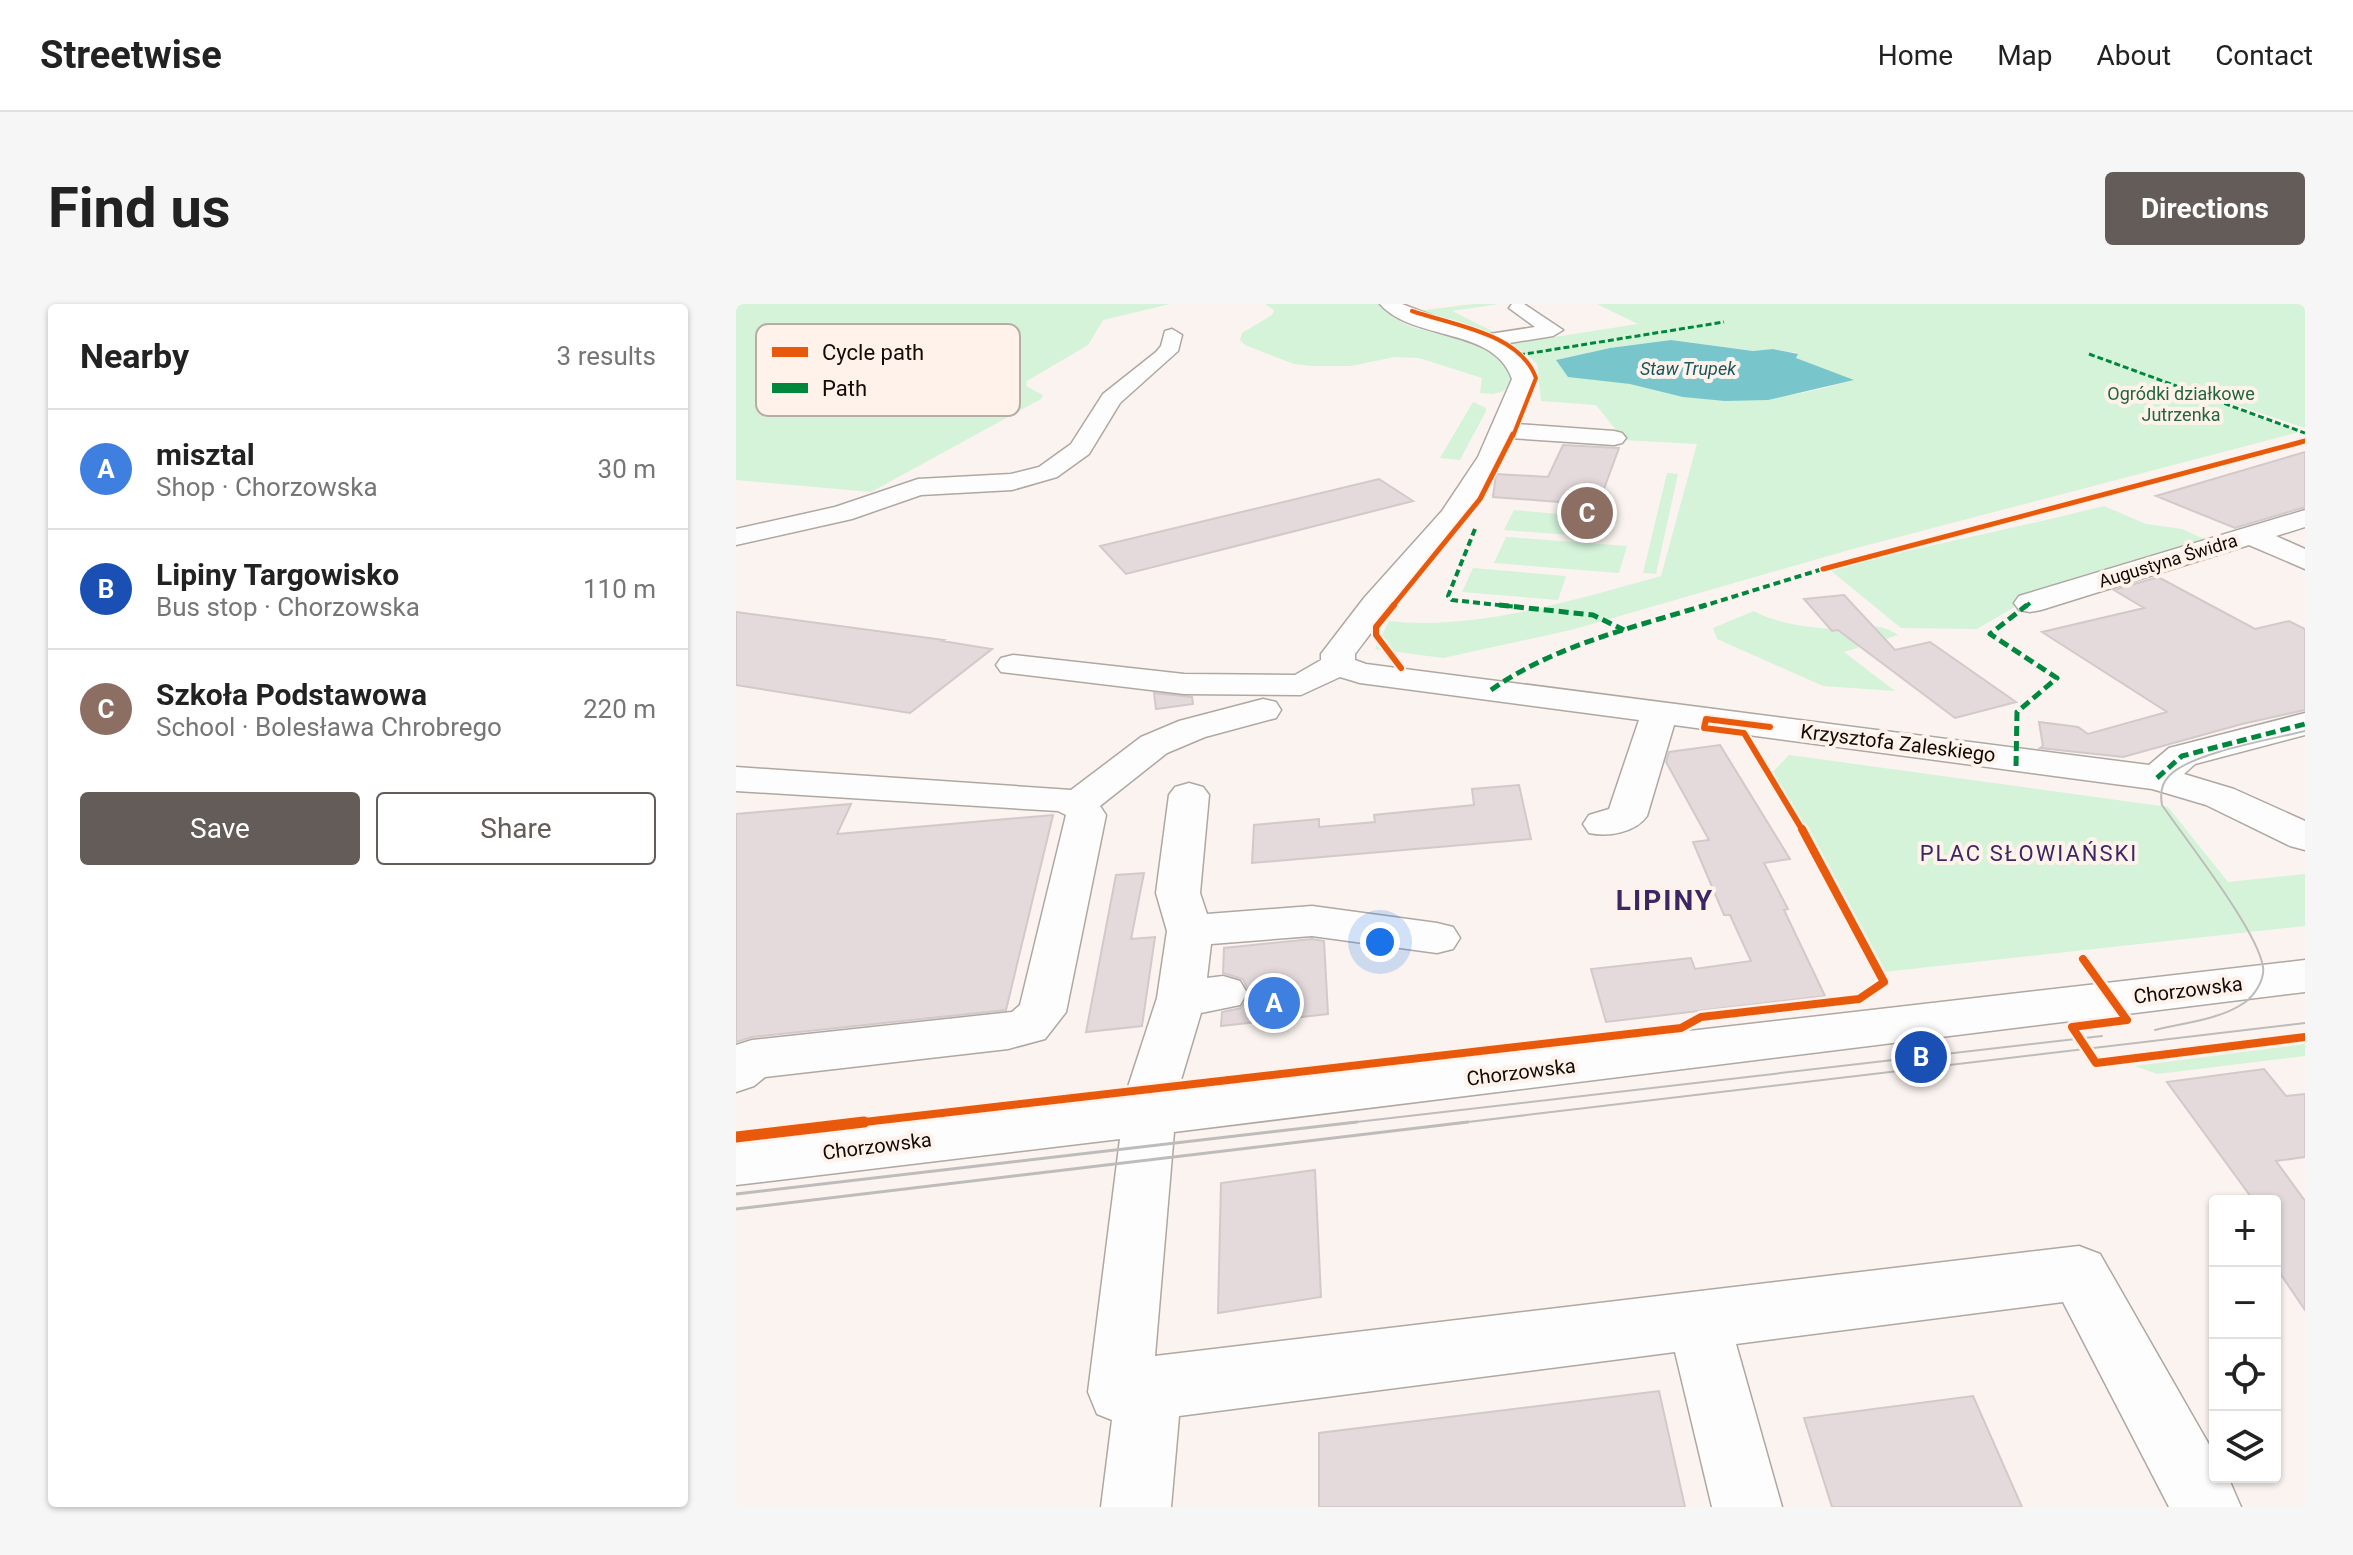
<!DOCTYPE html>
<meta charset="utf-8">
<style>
body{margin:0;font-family:Roboto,sans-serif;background:#f6f6f6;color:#222}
.controls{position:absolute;right:24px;bottom:24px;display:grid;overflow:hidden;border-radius:8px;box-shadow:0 2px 6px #0004}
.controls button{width:72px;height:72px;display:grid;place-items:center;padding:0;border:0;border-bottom:2px solid #e0e0e0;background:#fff;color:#222;font:40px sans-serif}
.you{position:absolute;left:644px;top:638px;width:28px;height:28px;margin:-20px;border:6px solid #fff;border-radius:50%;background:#1a73e8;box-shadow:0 0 0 12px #1a73e833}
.badge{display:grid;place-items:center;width:52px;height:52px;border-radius:50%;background:#645c58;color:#fff;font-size:26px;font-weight:700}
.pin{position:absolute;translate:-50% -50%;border:4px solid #fff;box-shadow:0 2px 8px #0006}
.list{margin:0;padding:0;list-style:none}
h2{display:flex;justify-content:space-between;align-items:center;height:104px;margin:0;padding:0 32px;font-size:34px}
h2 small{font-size:26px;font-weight:400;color:#767676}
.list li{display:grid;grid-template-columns:52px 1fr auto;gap:24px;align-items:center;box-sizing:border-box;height:120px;padding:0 32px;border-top:2px solid #e0e0e0}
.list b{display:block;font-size:30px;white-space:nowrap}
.list p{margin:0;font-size:26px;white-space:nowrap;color:#767676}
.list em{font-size:26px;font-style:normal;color:#767676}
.actions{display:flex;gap:16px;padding:24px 32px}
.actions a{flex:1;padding:18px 0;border:2px solid #645c58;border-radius:8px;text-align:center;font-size:28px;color:#645c58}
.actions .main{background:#645c58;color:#fff}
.icon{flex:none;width:44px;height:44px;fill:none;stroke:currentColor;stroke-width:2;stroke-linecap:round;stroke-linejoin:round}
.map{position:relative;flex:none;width:1569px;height:1203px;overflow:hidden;border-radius:8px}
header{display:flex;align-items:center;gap:48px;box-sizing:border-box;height:112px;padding:0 40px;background:#fff;border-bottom:2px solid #e0e0e0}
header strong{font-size:38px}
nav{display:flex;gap:44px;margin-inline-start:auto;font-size:28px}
.intro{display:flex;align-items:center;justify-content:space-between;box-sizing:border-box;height:192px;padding:0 48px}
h1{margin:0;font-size:56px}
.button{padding:20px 36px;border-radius:8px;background:#645c58;color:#fff;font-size:28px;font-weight:700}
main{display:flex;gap:48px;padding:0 48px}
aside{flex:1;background:#fff;border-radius:8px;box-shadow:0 2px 6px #0004}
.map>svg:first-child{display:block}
.green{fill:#d4f3d9;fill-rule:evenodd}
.water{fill:#78c6cc}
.building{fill:#e4dadc;stroke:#d2c9cb;stroke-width:2}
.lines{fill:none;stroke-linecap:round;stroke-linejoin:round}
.minor-casing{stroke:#afa7a2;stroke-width:3}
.minor{fill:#fefdfd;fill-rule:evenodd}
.tram-far1{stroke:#bebcbb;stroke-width:2}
.tram{stroke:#bebcbb;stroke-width:3}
.quiet-far2{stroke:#00873e;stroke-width:3;stroke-dasharray:6 3;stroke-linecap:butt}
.quiet-far1{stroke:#00873e;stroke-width:4;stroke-dasharray:7 4;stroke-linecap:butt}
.quiet{stroke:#00873e;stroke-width:5;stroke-dasharray:10 5;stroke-linecap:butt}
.cycleway-far4-casing{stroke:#fef2eb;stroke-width:6}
.cycleway-far3-casing{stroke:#fef2eb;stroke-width:8}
.cycleway-far2-casing{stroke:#fef2eb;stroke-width:10}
.cycleway-far1-casing{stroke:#fef2eb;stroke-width:13}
.cycleway-casing{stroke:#fef2eb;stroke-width:16}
.cycleway-far4{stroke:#e8590c;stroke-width:4}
.cycleway-far3{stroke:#e8590c;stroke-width:5}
.cycleway-far2{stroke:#e8590c;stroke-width:6}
.cycleway-far1{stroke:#e8590c;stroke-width:8}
.cycleway{stroke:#e8590c;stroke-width:11}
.labels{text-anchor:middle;stroke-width:8;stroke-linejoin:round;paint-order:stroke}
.far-water-label{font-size:18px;font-style:italic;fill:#17575c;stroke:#fef2eb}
.far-park-label{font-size:18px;fill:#23653d;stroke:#fef2eb}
.far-street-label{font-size:18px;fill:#130a06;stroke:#fef2eb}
.street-label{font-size:20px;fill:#130a06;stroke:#fef2eb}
.neighbourhood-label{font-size:22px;letter-spacing:2px;fill:#3b2761;stroke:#fef2eb}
.district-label{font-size:28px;font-weight:bold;letter-spacing:2px;fill:#3b2761;stroke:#fef2eb}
.key{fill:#fef2eb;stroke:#b8aca6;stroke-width:2}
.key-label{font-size:22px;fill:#130a06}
</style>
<header>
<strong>Streetwise</strong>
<nav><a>Home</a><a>Map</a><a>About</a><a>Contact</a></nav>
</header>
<div class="intro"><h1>Find us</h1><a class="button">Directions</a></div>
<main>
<aside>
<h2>Nearby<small>3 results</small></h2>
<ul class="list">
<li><span class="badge" style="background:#3f7fe0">A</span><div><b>misztal</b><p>Shop · Chorzowska</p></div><em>30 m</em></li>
<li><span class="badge" style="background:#1a4fb4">B</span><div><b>Lipiny Targowisko</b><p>Bus stop · Chorzowska</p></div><em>110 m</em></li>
<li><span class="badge" style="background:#8d6e63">C</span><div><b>Szkoła Podstawowa</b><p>School · Bolesława Chrobrego</p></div><em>220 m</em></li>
</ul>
<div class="actions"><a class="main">Save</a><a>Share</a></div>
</aside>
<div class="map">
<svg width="1569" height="1203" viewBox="0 0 1569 1203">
<rect width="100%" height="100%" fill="#faf3ef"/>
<!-- green -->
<path class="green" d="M 0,0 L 434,0 L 367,16 L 352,41 L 291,77 L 290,82 L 307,91 L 305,95 L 135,188 L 0,176 Z
M 529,0 L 644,0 C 665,27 696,26 727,37 C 747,43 761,52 776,66 L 775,75 L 768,87 L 757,90 L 744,89 L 746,74 L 683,54 L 658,53 L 615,62 L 577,62 L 558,60 L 509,41 L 504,36 L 506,29 L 536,11 L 538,6 Z
M 737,0 L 763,0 L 716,7 L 764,31 L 753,33 L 682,7 Z
M 861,0 L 1569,0 L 1569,124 L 1491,98 L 1484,99 L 1563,128 L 1113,246 L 835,326 L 707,354 L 639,345 L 653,317 C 739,327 842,295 925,272 L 961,140 L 888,136 L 860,101 L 805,97 L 801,60 L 789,49 L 766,37 L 771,35 L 780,39 L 902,20 ZM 935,36 L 1017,47 L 1037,45 L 1061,49 L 1060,54 L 1117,76 C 996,113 937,94 821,56 L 874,44 Z
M 737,98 L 750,104 L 750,107 L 724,156 L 704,154 Z
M 931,169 L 942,170 L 920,270 L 907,269 Z
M 1368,202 L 1410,220 L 1446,225 L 1475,238 L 1289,297 L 1241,325 L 1165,324 L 1094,266 C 1185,242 1277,225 1368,202 Z
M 778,206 L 857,213 L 849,232 L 768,226 Z
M 770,233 L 891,242 L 883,269 L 758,259 Z
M 737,264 L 830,272 L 822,296 L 726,288 Z
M 1018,307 C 1040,320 1080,325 1106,325 C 1130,324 1140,317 1162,331 L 1108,348 L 1159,387 L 1087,382 L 981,335 L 977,324 Z
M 1053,451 L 1432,503 L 1492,578 L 1569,570 L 1569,622 L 1147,668 L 1035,470 Z
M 1569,740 L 1569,752 L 1421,770 L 1399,762 Z"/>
<!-- water -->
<path class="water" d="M 935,36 L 1017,47 L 1037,45 L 1062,50 L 1060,54 L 1118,76 L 1032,96 L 989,97 L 947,93 L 894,80 L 832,73 L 820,56 L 874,44 Z"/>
<!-- building -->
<path class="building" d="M 827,141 L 883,144 L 862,201 L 757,193 L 760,170 L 812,173 Z
M 1569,148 L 1569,203 L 1499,224 L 1420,192 Z
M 643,175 L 677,197 L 390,270 L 364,242 Z
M 1422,273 L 1519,325 L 1553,317 L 1569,325 L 1569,406 L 1506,420 L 1387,453 L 1304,444 L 1307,442 L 1303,418 L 1342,423 L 1352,430 L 1431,408 L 1306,328 L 1408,304 L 1378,286 Z
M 1108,291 L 1159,346 L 1194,338 L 1280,398 L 1219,414 L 1102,326 L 1096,327 L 1068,295 Z
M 0,308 L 208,336 L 206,337 L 256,345 L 174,409 L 0,381 Z
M 418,389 L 456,393 L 457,400 L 420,405 Z
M 984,441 L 1054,555 L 1028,559 L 1052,605 L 1048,606 L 1089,692 L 870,718 L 855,665 L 955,654 L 959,665 L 1015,657 L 994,611 L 988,611 L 957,538 L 973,536 L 930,458 L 933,448 Z
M 783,481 L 795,535 L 516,559 L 518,521 L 583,515 L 583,523 L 639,518 L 638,511 L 738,501 L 736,485 Z
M 115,500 L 101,530 L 317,511 L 270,706 L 16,733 L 0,738 L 0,510 Z
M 408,569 L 395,635 L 419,633 L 406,722 L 350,728 L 380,571 Z
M 576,635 L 588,637 L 592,710 L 485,722 L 486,708 L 505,704 L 514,691 L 507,675 L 487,669 L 488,644 Z
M 1528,765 L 1550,792 L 1569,790 L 1569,853 L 1540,857 L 1569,897 L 1569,1006 L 1539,962 L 1539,897 L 1518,897 L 1431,778 Z
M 579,866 L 585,993 L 482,1009 L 485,879 Z
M 923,1087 L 949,1203 L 583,1203 L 583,1129 Z
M 1237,1092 L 1286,1203 L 1096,1203 L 1068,1114 Z"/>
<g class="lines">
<!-- minor casing -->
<g class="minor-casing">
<path id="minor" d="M 644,0 L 666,0 L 747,31 L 799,23 L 773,4 L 776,0 L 788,0 L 827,26 L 817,32 L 767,40 L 789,56 L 798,75 L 780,120 L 878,127 L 886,129 L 890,134 L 886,139 L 878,141 L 774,134 C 741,217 671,279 619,350 L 619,356 L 630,360 L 1413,461 L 1433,444 L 1569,409 L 1569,431 L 1459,460 L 1448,470 L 1498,485 L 1569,517 L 1569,546 L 1554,542 L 1470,501 L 1416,485 L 938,421 L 911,512 C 899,529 872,533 853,529 L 847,520 L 853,511 L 873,505 L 903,416 L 624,379 L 604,373 L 565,391 L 448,390 L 265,368 L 260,361 L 265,354 L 277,351 L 448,370 L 559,371 L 585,356 L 585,350 L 628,294 L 706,207 L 742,153 L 776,75 C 758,22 677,38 644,0 Z
M 436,25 L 446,31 L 442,47 L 384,99 L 353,150 L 321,173 L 276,186 L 185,191 L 116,215 L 0,241 L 0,225 L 99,203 L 182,175 L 275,170 L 303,163 L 335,140 L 367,90 L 420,48 L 425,42 L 429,27 Z
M 1569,206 L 1569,223 L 1540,232 L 1569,245 L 1569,265 L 1513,241 L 1305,306 L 1294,308 L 1283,306 L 1278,299 L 1283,292 Z
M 527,395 L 540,398 L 545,406 L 540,414 L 469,433 L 431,449 L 364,502 L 370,511 L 330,708 L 309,735 L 272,745 L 29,773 L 18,782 L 0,788 L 0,741 L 16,736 L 276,708 L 284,701 L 330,511 L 322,507 L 0,487 L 0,463 L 335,486 L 405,433 L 443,417 Z
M 453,479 L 467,483 L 473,491 L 464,589 L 471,610 L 576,602 L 701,619 L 717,623 L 724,634 L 717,645 L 701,649 L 576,632 L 475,640 L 471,674 L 487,672 L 504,677 L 511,689 L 504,701 L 465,709 L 442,786 L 1569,656 L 1569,688 L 438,828 L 419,1052 L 1343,942 L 1364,950 L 1479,1151 L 1479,1173 L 1492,1173 L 1505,1203 L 1433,1203 L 1327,998 L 1000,1040 L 1046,1203 L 976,1203 L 939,1048 L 443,1112 L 435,1203 L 365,1203 L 376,1116 L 361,1110 L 352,1088 L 384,835 L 0,881 L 0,835 L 389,792 L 421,694 L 431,627 L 420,589 L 433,491 L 439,483 Z"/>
</g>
<!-- minor -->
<use href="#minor" class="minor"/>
<!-- tram-far1 -->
<path class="tram-far1" d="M 1419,726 C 1447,719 1483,716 1508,699 C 1518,692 1529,676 1527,663 C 1522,627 1450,536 1426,501 C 1424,490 1425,480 1433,472 C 1454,449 1537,435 1569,427
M 603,820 L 1366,732
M 715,820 L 1569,719"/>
<!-- tram -->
<path class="tram" d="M 0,890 L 621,818
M 0,905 L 732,818"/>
<!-- quiet-far2 -->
<path class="quiet-far2" d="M 1353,50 L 1569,129
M 783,51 L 988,18"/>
<!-- quiet-far1 -->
<path class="quiet-far1" d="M 739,225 L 712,292 L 716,296 L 781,303
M 964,303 L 1093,263
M 1289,303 L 1294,299"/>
<!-- quiet -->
<path class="quiet" d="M 763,301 L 857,311 L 888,326
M 755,386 C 819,341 896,324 970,301
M 1280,462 L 1281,408 L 1321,374 L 1254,330 L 1291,301
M 1421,474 L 1446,452 L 1569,420"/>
<!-- cycleway-far4 casing -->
<g class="cycleway-far4-casing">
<path id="cycleway-far4" d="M 676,7 C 716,21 784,29 800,74 L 777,132"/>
</g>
<!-- cycleway-far3 casing -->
<g class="cycleway-far3-casing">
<path id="cycleway-far3" d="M 1087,265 L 1569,137
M 656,303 L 744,195 L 777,130"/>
</g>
<!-- cycleway-far2 casing -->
<g class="cycleway-far2-casing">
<path id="cycleway-far2" d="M 658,301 L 640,323 L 640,331 L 665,364
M 1034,423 L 970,415 L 968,424 L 1008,429 L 1067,527"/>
</g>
<!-- cycleway-far1 casing -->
<g class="cycleway-far1-casing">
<path id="cycleway-far1" d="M 1347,655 L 1391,716 L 1336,723 L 1360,759 L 1569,733
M 111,820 L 945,724 L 965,713 L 1123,695 L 1148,678 L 1066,525"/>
</g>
<!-- cycleway casing -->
<g class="cycleway-casing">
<path id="cycleway" d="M 0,833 L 128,818"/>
</g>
<!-- cycleway-far4 -->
<use href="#cycleway-far4" class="cycleway-far4"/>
<!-- cycleway-far3 -->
<use href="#cycleway-far3" class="cycleway-far3"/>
<!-- cycleway-far2 -->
<use href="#cycleway-far2" class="cycleway-far2"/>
<!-- cycleway-far1 -->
<use href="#cycleway-far1" class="cycleway-far1"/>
<!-- cycleway -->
<use href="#cycleway" class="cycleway"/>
</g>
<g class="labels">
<!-- far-water labels -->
<g class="far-water-label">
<text x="952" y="71">Staw Trupek</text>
</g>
<!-- far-park labels -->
<g class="far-park-label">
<text x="1445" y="96">Ogródki działkowe<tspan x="1445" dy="21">Jutrzenka</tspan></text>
</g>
<!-- far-street labels -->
<g class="far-street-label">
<text transform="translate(1432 257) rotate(-17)" y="6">Augustyna Świdra</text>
</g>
<!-- street labels -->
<g class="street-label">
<text transform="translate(1162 439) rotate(7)" y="7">Krzysztofa Zaleskiego</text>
<text transform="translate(1452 686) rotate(-7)" y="7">Chorzowska</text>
<text transform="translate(785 768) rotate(-7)" y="7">Chorzowska</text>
<text transform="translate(141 842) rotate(-7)" y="7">Chorzowska</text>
</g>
<!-- neighbourhood labels -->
<g class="neighbourhood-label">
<text x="1293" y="557">PLAC SŁOWIAŃSKI</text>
</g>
<!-- district labels -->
<g class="district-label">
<text x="929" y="606">LIPINY</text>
</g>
</g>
<!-- legend -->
<rect x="20" y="20" width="264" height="92" rx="12" class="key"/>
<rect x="36" y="43" width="36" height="10" fill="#e8590c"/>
<rect x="36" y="79" width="36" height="10" fill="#00873e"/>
<g class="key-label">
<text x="86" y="56">Cycle path</text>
<text x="86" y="92">Path</text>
</g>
</svg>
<div class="controls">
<button>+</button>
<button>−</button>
<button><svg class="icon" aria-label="locate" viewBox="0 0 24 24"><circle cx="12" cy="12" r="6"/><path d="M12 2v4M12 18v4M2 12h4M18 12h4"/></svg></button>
<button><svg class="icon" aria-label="layers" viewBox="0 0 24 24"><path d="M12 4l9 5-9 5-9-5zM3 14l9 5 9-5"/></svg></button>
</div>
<div class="you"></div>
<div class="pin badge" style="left:538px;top:699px;background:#3f7fe0">A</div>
<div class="pin badge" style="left:1185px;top:753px;background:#1a4fb4">B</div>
<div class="pin badge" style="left:851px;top:209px;background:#8d6e63">C</div>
</div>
</main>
